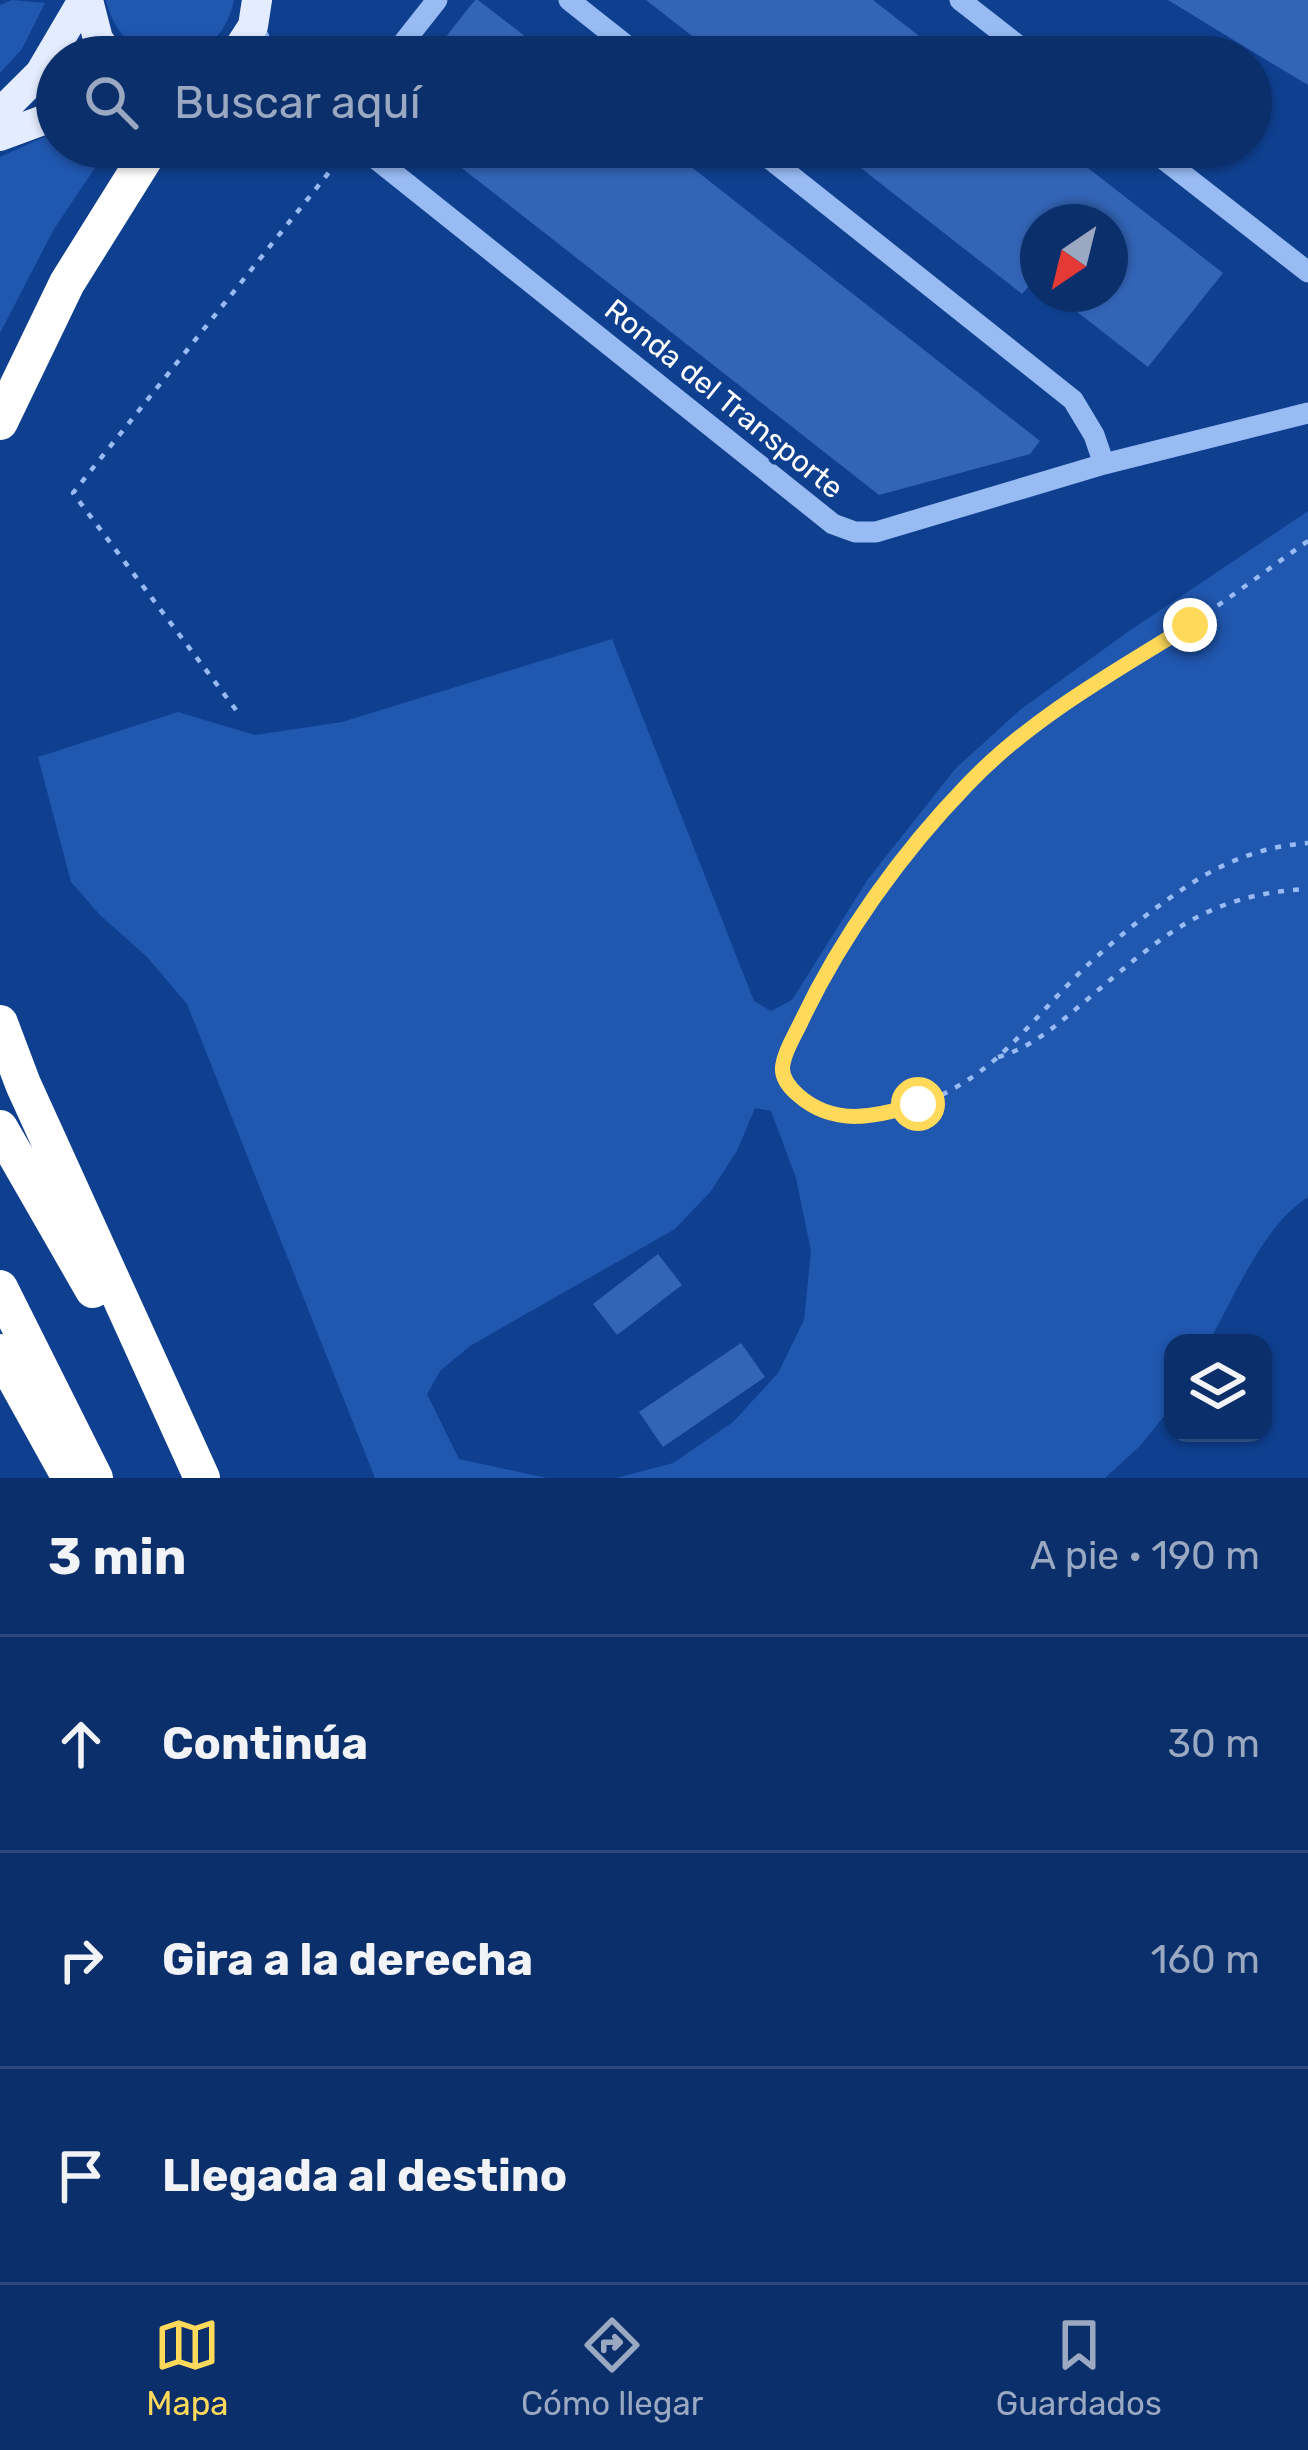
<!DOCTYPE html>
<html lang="es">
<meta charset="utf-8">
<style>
body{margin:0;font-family:Rubik,sans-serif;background:#193b73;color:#f1f3f6}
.controls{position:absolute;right:36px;bottom:36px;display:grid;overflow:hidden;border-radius:24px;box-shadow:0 3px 9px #0004}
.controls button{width:108px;height:108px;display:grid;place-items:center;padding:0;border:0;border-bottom:3px solid #2b4a7e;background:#0b2f6b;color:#f1f3f6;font:60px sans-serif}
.compass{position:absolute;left:1020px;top:204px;width:108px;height:108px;border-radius:50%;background:#0b2f6b;box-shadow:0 3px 9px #0004;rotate:215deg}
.stop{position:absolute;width:36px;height:36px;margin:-27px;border:9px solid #ffda5a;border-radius:50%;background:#fff}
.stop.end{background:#ffda5a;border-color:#fff;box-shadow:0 3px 12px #0008}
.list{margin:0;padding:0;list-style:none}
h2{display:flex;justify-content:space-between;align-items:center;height:156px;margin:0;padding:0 48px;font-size:51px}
h2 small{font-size:39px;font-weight:400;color:#9aa9c1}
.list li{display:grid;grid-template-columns:78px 1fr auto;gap:36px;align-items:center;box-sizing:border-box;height:216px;padding:0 48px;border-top:3px solid #2b4a7e}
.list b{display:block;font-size:45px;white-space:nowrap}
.list em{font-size:39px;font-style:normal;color:#9aa9c1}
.icon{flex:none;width:66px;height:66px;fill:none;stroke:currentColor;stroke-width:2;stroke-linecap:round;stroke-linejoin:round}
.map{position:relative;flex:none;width:1308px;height:1478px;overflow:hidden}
.search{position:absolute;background:#0b2f6b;box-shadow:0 3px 9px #0004;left:36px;right:36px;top:36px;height:132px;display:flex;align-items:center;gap:30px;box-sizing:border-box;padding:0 42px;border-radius:66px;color:#9aa9c1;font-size:45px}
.sheet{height:804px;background:#0b2f6b}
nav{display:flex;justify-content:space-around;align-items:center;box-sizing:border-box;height:168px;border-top:3px solid #2b4a7e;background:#0b2f6b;font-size:33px;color:#9aa9c1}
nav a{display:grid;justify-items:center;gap:6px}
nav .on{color:#ffda5a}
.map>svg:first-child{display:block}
.green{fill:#2057af}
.building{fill:#3365b7}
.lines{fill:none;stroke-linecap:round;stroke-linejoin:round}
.path{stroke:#98bbf3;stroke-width:4.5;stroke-dasharray:6 9;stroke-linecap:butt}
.minor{stroke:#98bbf3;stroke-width:21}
.major{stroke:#e4edff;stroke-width:30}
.highway{stroke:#fff;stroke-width:36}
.route{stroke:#ffda5a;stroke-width:15}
.labels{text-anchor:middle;stroke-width:9;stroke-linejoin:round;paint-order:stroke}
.street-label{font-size:30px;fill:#fff;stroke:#0f3f8f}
</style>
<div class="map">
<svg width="1308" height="1478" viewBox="0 0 1308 1478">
<rect width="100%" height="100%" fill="#0f3f8f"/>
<!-- green -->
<path class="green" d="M 12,0 L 45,3 L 22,49 L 0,73 L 0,5 Z
M 106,0 L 234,0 C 219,77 123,76 106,0 Z
M 57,131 L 57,147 L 109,147 L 54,229 L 0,333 L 0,157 Z
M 1308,511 L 1308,1197 C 1261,1228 1236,1295 1208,1343 L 1173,1343 L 1173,1405 L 1140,1446 L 1105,1478 L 616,1478 L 673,1463 L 733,1422 L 778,1373 L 804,1320 L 811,1251 L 796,1178 L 771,1111 L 755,1108 L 737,1151 L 711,1191 L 675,1229 L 470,1346 L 441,1370 L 427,1394 L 459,1459 L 547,1478 L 375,1478 L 187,1004 L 147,957 L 100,915 L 71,882 L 38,757 L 178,712 L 255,735 L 342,722 L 612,639 L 754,1001 L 771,1011 L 792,1000 L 868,879 L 956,768 L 1021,709 L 1129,631 Z"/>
<!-- building -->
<path class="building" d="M 475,0 L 478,0 L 552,57 L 430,57 Z
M 646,0 L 873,0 L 946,57 L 719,57 Z
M 1168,0 L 1308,0 L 1308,85 L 1273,64 Z
M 435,147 L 666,147 L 1040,441 L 1030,454 L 879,495 Z
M 834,147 L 1061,147 L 1223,273 L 1148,367 L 1054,294 L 1110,294 L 1110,222 L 1038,222 L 1038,281 L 1035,279 L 1022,294 Z
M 658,1254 L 682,1285 L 617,1335 L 593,1304 Z
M 741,1343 L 765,1377 L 663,1447 L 639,1412 Z"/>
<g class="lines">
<!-- path -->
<path class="path" d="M 1308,541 C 1268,569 1229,599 1189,625 C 1114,674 1039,718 973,779 C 917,830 876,897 836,961 C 815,993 783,1037 782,1076 C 835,1151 943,1107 999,1056 C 1035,1023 1065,984 1102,952 C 1129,928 1158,905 1189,885 C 1225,861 1265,846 1308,843
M 236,710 L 73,493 L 342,156
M 998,1057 C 1031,1048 1057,1025 1083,1003 C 1159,939 1204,894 1308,889"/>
<!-- minor -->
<path class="minor" d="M 569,0 L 641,57
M 960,0 L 1033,57
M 253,26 L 268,57
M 392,57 L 437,0
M 361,147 L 833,524 L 855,532 L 876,532 L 1104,464 L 1308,413
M 755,147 L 1073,400 L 1094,435 L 1104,464
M 1148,147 L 1308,272"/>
<!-- major -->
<path class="major" d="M 88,0 L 98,39 L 111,57
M 233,57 L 253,26 L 257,0
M 0,113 L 40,73 L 83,0
M 0,136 L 57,115"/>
<!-- highway -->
<path class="highway" d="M 0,422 L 67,283 L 152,147
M 0,1023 L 23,1084 L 202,1478
M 0,1128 L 93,1290
M 0,1288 L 95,1478
M 0,1352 L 70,1478"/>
</g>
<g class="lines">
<!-- route -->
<path class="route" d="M 918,1104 C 876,1117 834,1127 798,1095 C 789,1087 780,1077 783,1064 C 785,1050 795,1035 801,1022 C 841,937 902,852 968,784 C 1031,718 1114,672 1190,625"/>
</g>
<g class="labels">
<!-- street labels -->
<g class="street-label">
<text transform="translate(724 399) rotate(39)" y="10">Ronda del Transporte</text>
</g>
</g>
</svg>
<div class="controls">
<button><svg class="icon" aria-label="layers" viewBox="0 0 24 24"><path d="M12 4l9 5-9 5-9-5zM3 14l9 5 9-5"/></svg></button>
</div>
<svg class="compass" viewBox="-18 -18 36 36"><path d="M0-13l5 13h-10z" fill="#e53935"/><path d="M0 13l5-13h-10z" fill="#9aa9c1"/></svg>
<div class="stop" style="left:918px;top:1104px"></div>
<div class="stop end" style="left:1190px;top:625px"></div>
<div class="search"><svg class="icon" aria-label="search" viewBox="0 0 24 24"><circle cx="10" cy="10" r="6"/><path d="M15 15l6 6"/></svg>Buscar aquí</div>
</div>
<section class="sheet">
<h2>3 min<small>A pie · 190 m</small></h2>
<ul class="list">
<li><svg class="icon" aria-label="ahead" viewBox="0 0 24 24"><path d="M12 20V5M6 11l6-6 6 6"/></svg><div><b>Continúa</b></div><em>30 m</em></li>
<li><svg class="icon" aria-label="right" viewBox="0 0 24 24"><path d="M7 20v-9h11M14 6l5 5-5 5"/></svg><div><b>Gira a la derecha</b></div><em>160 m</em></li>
<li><svg class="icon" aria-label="arrive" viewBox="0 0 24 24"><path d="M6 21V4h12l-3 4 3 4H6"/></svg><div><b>Llegada al destino</b></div></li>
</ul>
</section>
<nav>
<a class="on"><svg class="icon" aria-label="map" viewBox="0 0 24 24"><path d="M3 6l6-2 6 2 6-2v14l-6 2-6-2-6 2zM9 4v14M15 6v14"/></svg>Mapa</a>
<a><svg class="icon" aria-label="directions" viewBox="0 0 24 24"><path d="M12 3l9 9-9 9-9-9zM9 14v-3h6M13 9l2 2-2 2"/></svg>Cómo llegar</a>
<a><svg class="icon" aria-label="saved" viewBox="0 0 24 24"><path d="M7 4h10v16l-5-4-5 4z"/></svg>Guardados</a>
</nav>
